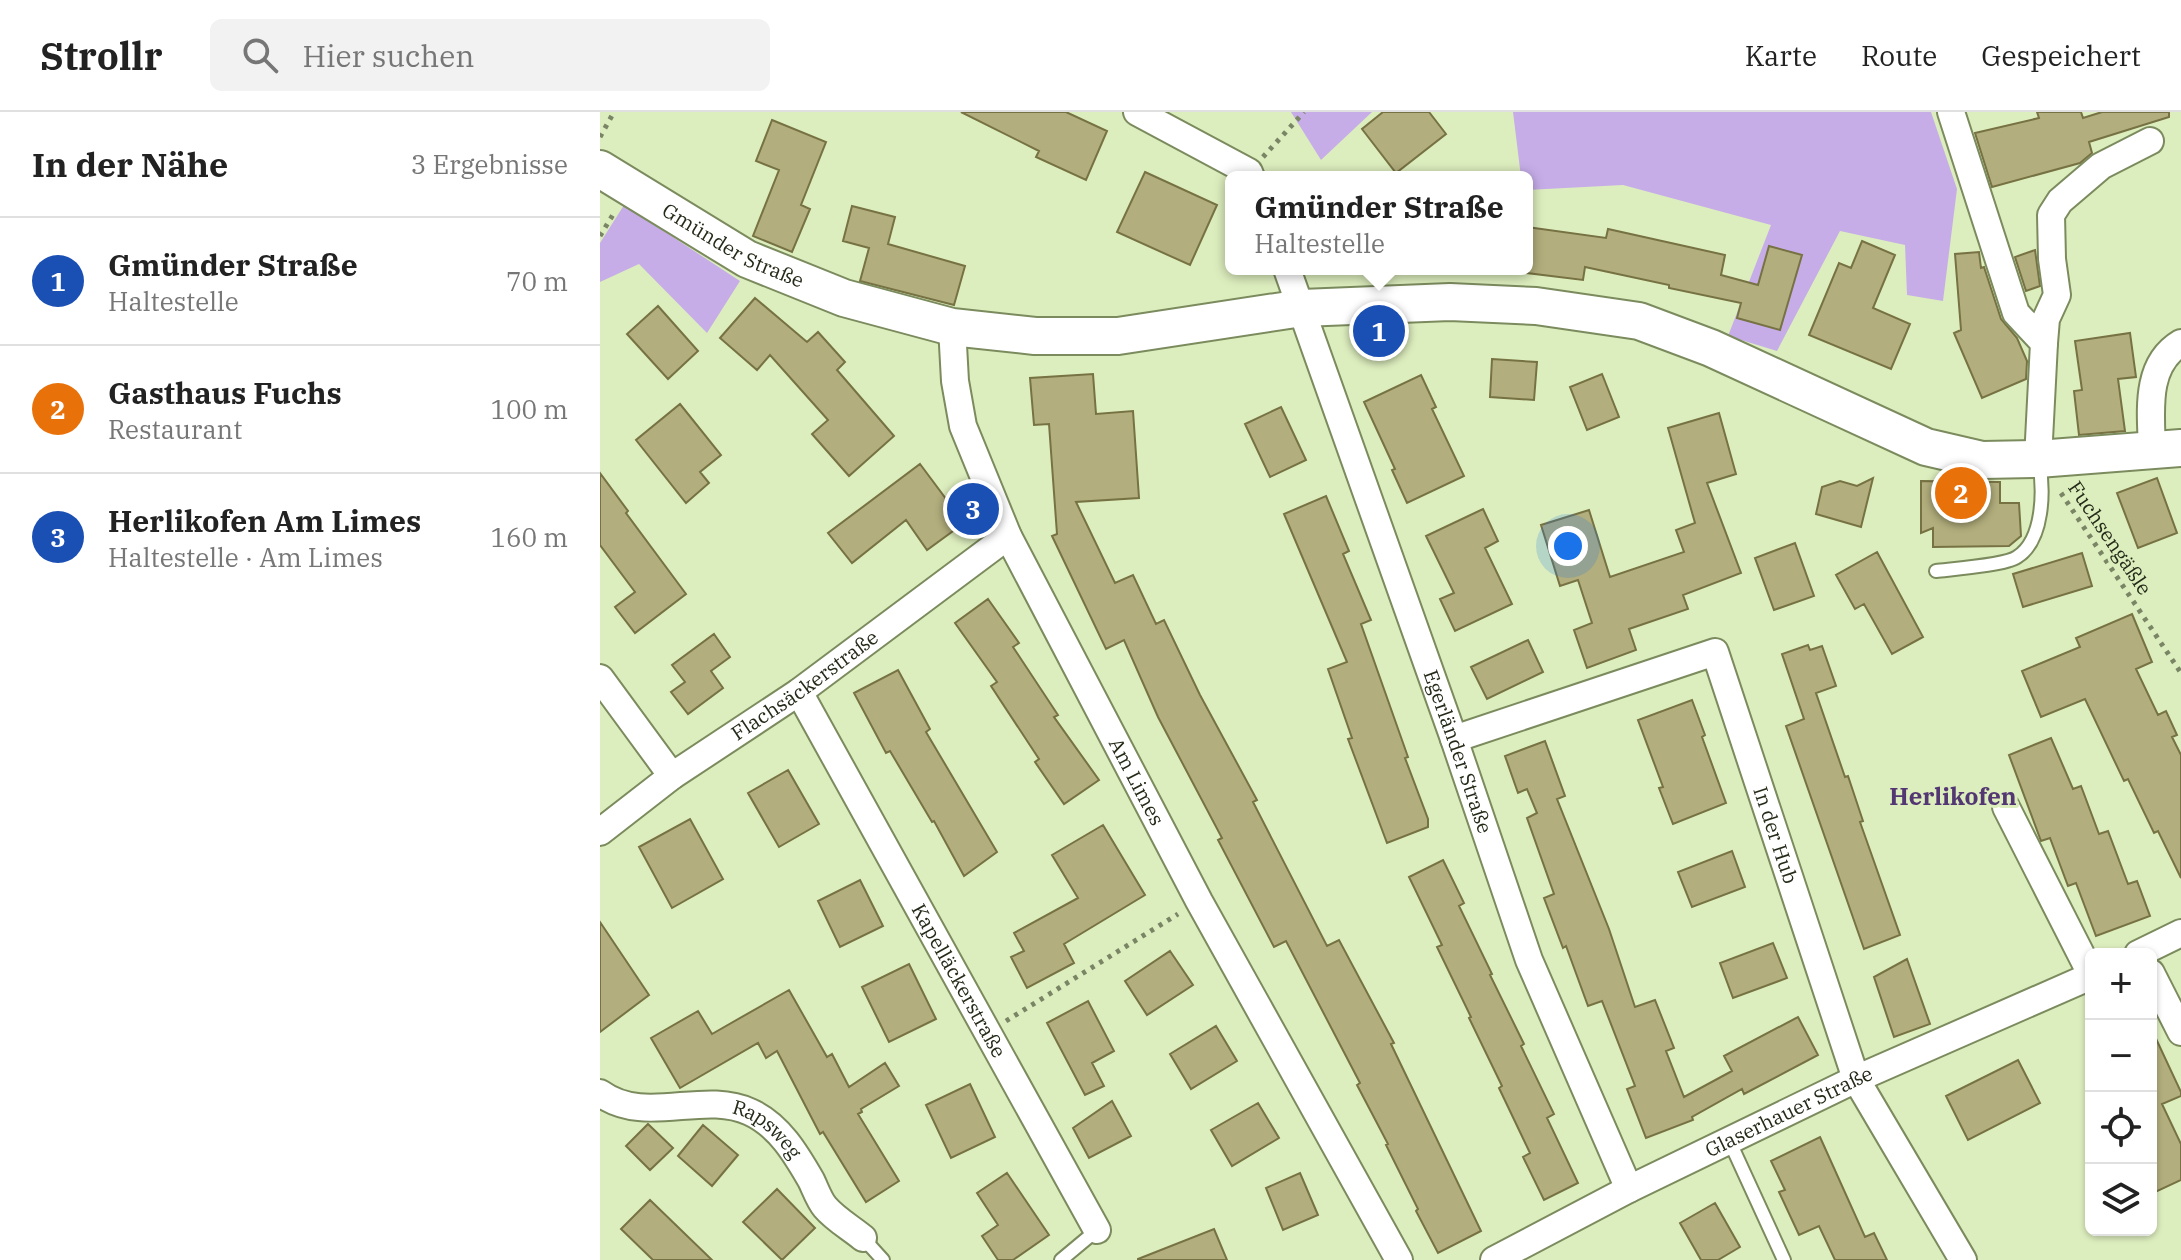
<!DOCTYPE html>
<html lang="de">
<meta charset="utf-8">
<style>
body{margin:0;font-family:"IBM Plex Serif",serif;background:#f2f2f2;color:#222}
.controls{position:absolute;right:24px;bottom:24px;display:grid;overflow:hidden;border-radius:12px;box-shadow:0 2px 6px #0004}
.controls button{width:72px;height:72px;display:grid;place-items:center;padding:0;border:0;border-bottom:2px solid #e0e0e0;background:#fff;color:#222;font:40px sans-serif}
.you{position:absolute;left:968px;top:434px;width:28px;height:28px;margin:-20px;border:6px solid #fff;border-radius:50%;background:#1a73e8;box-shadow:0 0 0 12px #1a73e833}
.badge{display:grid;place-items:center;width:52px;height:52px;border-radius:50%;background:#8c52c9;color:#fff;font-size:26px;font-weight:700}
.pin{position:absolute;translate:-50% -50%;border:4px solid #fff;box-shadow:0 2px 8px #0006}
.popup{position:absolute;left:625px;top:59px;width:308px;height:104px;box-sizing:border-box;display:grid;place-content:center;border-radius:12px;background:#fff;filter:drop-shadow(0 2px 6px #0005);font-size:26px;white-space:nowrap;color:#767676}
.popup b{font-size:30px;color:#222}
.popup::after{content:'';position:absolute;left:50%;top:100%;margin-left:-16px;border:16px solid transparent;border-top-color:#fff}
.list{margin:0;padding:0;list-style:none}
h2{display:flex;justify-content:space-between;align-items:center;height:104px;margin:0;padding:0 32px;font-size:34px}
h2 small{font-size:26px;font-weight:400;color:#767676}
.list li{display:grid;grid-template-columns:52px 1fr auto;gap:24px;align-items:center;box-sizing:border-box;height:128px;padding:0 32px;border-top:2px solid #e0e0e0}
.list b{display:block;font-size:30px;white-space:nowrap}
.list p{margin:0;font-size:26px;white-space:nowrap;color:#767676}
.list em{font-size:26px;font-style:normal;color:#767676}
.icon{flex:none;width:44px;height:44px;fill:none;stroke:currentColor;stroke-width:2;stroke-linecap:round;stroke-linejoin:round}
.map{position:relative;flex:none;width:1581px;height:1148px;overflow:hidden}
header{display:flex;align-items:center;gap:48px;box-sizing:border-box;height:112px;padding:0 40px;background:#fff;border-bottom:2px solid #e0e0e0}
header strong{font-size:38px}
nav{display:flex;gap:44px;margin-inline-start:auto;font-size:28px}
.search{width:560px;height:72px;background:#f2f2f2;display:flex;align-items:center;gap:20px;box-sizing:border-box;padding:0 28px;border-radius:12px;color:#767676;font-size:30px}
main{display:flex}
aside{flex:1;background:#fff}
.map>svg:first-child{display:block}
.green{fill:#c6ade8}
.building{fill:#b2ae7d;stroke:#777243;stroke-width:2}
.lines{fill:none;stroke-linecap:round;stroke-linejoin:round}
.service-casing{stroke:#7b8b5e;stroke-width:16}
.minor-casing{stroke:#7b8b5e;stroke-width:30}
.secondary-casing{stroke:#7b8b5e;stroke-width:40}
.path{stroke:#7a8565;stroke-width:5;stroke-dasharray:4 6;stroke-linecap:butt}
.service{stroke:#fff;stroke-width:12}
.minor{stroke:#fff;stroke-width:26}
.secondary{stroke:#fff;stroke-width:36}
.labels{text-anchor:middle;stroke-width:6;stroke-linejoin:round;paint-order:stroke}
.street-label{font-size:20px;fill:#252b19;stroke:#ddeebe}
.quarter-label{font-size:24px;font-weight:bold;fill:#533772;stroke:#ddeebe}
</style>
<header>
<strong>Strollr</strong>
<div class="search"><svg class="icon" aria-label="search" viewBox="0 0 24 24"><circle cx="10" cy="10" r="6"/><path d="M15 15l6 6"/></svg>Hier suchen</div>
<nav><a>Karte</a><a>Route</a><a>Gespeichert</a></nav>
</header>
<main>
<aside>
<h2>In der Nähe<small>3 Ergebnisse</small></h2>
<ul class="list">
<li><span class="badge" style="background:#1a4fb4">1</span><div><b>Gmünder Straße</b><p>Haltestelle</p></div><em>70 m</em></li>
<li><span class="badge" style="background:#e8710a">2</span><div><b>Gasthaus Fuchs</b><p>Restaurant</p></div><em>100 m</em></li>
<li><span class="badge" style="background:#1a4fb4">3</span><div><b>Herlikofen Am Limes</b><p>Haltestelle · Am Limes</p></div><em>160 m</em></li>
</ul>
</aside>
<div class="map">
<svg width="1581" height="1148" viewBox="0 0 1581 1148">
<rect width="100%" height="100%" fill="#ddeebe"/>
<!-- green -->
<path class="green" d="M 691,0 L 772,0 L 721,48 Z
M 913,0 L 1331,0 L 1357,77 L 1343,189 L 1307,183 L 1305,133 L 1240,119 L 1177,239 L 1128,224 L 1171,113 L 1023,73 L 927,78 L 927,65 L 921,65 Z
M 24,93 L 140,169 L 107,221 L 39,152 L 0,170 L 0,131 Z"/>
<!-- building -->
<path class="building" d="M 361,0 L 466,0 L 507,19 L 486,68 L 436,45 L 439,39 Z
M 783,0 L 829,0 L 846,22 L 796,61 L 762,17 Z
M 1437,0 L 1481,0 L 1483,6 L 1502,0 L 1569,0 L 1569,5 L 1489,30 L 1492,41 L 1480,51 L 1392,75 L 1375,21 L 1439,6 Z
M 172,8 L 226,30 L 201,93 L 210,97 L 192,140 L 153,124 L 179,58 L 156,49 Z
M 545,60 L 617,93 L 590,153 L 517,120 Z
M 252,94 L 295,105 L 288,132 L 365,154 L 354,193 L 260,169 L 269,136 L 243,129 Z
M 927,115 L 1006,126 L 1008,117 L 1125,143 L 1121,163 L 1158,173 L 1169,134 L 1202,143 L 1180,218 L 1137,206 L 1141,191 L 1069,176 L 1069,173 L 985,155 L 983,168 L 927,161 Z
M 1262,129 L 1295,143 L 1273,196 L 1310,212 L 1291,257 L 1209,223 L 1239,151 L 1251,156 Z
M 1435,138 L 1440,174 L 1426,179 L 1415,145 Z
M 1379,140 L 1381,156 L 1384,155 L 1401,207 L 1417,226 L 1427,249 L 1426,267 L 1382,286 L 1354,221 L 1361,218 L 1355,142 Z
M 155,186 L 207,230 L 218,220 L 245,250 L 237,258 L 294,324 L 249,364 L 212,322 L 228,308 L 170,243 L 157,258 L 120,226 Z
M 58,194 L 98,239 L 68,267 L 27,222 Z
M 1530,221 L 1536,265 L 1518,267 L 1525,319 L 1479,323 L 1474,279 L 1482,278 L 1475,229 Z
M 892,247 L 937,250 L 934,288 L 890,285 Z
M 493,262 L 496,302 L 533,299 L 539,386 L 476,390 L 515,471 L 533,463 L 556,512 L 564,508 L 600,583 L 657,688 L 653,690 L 727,834 L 739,828 L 794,931 L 791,932 L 881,1119 L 838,1141 L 816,1099 L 818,1097 L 786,1033 L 788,1032 L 757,973 L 760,971 L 686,829 L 674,835 L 618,728 L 622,726 L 558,605 L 524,528 L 506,537 L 452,424 L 457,422 L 449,312 L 434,313 L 430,266 Z
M 1002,262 L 1019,305 L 987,318 L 970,275 Z
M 821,263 L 836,295 L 832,297 L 864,364 L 807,391 L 792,358 L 795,357 L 764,290 Z
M 80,292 L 121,343 L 100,360 L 109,371 L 86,391 L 36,328 Z
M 681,295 L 706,348 L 670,365 L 645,312 Z
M 1119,301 L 1136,362 L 1107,371 L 1141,461 L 1083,483 L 1088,497 L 1029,517 L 1036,538 L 987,556 L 974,518 L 992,511 L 978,468 L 960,474 L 941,413 L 989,398 L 1010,465 L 1084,440 L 1076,418 L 1095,411 L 1068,316 Z
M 320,352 L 364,411 L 327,438 L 306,408 L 252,451 L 228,421 Z
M 0,361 L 28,399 L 26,401 L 86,482 L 35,521 L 15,495 L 35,480 L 0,433 Z
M 1273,366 L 1261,415 L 1216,402 L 1222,375 L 1240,369 L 1257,374 Z
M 1557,366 L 1577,421 L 1538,436 L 1517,381 Z
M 1321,369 L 1400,370 L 1400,391 L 1419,391 L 1421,424 L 1409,434 L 1333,435 L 1333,416 L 1321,421 Z
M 726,384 L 749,439 L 743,442 L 771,508 L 761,512 L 808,645 L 805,646 L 828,707 L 828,715 L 787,731 L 748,627 L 752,626 L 728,557 L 747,550 L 684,402 Z
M 883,397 L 898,429 L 885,436 L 912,492 L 855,519 L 840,487 L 854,481 L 826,424 Z
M 1195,431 L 1214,484 L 1174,498 L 1155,446 Z
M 1277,440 L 1323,525 L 1292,542 L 1264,492 L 1255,497 L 1236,463 Z
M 1482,441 L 1492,474 L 1423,495 L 1413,462 Z
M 388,487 L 419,531 L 413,535 L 458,603 L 454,605 L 499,668 L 464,692 L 435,650 L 439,647 L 391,574 L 397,570 L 355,511 Z
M 1532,502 L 1552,550 L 1536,557 L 1558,603 L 1566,599 L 1577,623 L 1572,625 L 1581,643 L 1581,766 L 1558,719 L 1554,721 L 1528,667 L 1524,669 L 1485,587 L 1441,605 L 1422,559 L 1480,535 L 1476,526 Z
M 114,522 L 130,545 L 111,559 L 123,576 L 88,602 L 71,580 L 85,570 L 72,553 Z
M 928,528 L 943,560 L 887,587 L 871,555 Z
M 1208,533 L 1210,538 L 1222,534 L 1236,574 L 1216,581 L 1245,665 L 1248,664 L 1263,709 L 1260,710 L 1300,823 L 1264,837 L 1186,614 L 1204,607 L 1182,542 Z
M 298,558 L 330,617 L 326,620 L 397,740 L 364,764 L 334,709 L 332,710 L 290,639 L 286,641 L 254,581 Z
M 1092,588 L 1105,623 L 1102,625 L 1126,691 L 1073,712 L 1059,676 L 1063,675 L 1038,608 Z
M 1451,626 L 1473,677 L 1481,674 L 1499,722 L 1508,719 L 1528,772 L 1537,769 L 1550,804 L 1496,824 L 1476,771 L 1468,774 L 1450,726 L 1441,729 L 1409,643 Z
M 945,629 L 965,684 L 957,687 L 1009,817 L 1035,895 L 1055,888 L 1074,936 L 1066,939 L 1084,985 L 1132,959 L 1124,944 L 1198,905 L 1218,943 L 1144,982 L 1142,977 L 1092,1005 L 1093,1008 L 1046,1026 L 1027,977 L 1035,974 L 1002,889 L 988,894 L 966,834 L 963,836 L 944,786 L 954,782 L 927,706 L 937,701 L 927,677 L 918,681 L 905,644 Z
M 188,658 L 219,712 L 179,735 L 148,681 Z
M 90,707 L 123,767 L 72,796 L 39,735 Z
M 503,713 L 545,783 L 464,832 L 474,851 L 427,876 L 411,845 L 424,839 L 414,821 L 478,786 L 452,743 Z
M 1132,739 L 1145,775 L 1092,795 L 1078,760 Z
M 843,748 L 864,791 L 859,794 L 892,862 L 890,863 L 924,932 L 921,934 L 954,1002 L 947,1006 L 978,1071 L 944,1088 L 923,1045 L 930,1041 L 899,976 L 902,974 L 869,906 L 871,905 L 837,835 L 842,833 L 809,765 Z
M 260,768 L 283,814 L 240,835 L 218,789 Z
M 0,810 L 49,883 L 0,920 Z
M 1173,831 L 1187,866 L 1133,886 L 1120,851 Z
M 570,839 L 593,873 L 547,903 L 525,869 Z
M 1307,847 L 1330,912 L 1294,925 L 1274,865 Z
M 309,852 L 336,907 L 289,930 L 262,875 Z
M 189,878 L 227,945 L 232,942 L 249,975 L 285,951 L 299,974 L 261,997 L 262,1000 L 258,1002 L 299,1069 L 266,1090 L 223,1020 L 220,1022 L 177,939 L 166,946 L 158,931 L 80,976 L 51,926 L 98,899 L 112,922 Z
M 488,889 L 514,939 L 492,951 L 504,974 L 485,983 L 447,911 Z
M 616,914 L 637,949 L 591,977 L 570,942 Z
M 1551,916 L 1581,980 L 1581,984 L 1562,992 L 1581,1032 L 1581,1068 L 1551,1082 Z
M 1418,948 L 1440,991 L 1368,1028 L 1346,984 Z
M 370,972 L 395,1025 L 351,1046 L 326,993 Z
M 512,989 L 531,1024 L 489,1046 L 473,1016 Z
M 658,991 L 679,1026 L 632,1054 L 611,1018 Z
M 48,1012 L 73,1036 L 50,1058 L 26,1034 Z
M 103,1013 L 138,1043 L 112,1074 L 78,1044 Z
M 1220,1025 L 1265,1125 L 1274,1121 L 1287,1148 L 1235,1148 L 1219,1114 L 1199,1123 L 1179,1080 L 1185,1078 L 1171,1049 Z
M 407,1061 L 449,1123 L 413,1148 L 398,1148 L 382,1124 L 398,1113 L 377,1081 Z
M 700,1061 L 718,1103 L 683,1118 L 666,1076 Z
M 177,1077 L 215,1116 L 182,1148 L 143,1110 Z
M 50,1088 L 112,1148 L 53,1148 L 21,1117 Z
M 1115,1091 L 1140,1135 L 1118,1148 L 1101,1148 L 1080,1111 Z
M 614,1117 L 627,1148 L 538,1148 L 538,1147 Z"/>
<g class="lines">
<!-- service casing -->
<g class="service-casing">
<path id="service" d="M 1336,459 C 1352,457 1406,453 1417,445 C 1444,428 1444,378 1439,350
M 1129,1028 L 1184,1148
M 263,1126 L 283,1148
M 461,1148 L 497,1118"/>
</g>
<!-- minor casing -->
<g class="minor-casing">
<g id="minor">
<path d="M 537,0 L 649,60 L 651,65"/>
<path d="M 1351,0 L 1416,201 L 1444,231 L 1438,347"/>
<path id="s1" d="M 687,157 L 854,627 L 929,848 L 1029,1077"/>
<path id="s2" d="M 352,215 L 355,269 L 363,314 L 408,424 L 599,789 L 799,1148"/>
<path d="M 1444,231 L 1446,207 L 1457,183 L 1452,147 L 1451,103 L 1460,89 L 1501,54 L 1550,29"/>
<path d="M 1552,338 C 1551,301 1544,253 1581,231"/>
<path d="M 0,566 L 72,664"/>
<path id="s3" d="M 199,580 L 497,1118"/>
<path id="s4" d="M 854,627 L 1115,540 L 1256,967 L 1363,1148"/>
<path d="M 1406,695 L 1491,862"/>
<path id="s5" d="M 0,720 L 72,664 L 199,580 L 408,424"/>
<path d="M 1538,842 L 1581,821"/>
<path d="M 1551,861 L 1581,920"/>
<path id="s6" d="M 0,981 C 45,1014 103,978 150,1000 C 179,1013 196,1042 211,1068 C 215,1076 219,1088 225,1095 C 235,1107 251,1116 263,1126"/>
<path id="s7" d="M 894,1148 L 1029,1077 L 1256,967 L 1491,864"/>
</g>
</g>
<!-- secondary casing -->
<g class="secondary-casing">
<g id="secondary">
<path id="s8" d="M 0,57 L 147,147 L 244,186 L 352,215 L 435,224 L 518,224 L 702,196 L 850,190 L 936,194 L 1039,209 L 1111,236 L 1326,335 L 1382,348 L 1438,347 L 1581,336"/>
</g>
</g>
<!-- path -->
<path class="path" d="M 0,25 L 14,0
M 663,45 L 704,0
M 0,124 L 14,101
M 1461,381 L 1581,561
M 406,909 L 578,802"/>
<!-- service -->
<use href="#service" class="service"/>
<!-- minor -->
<use href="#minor" class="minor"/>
<!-- secondary -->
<use href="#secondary" class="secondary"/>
</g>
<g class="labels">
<!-- street labels -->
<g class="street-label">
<text dy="7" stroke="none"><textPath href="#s8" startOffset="154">Gmünder Straße</textPath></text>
<text transform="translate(1510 426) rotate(56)" y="7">Fuchsengäßle</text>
<text dy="7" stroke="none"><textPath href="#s5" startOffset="252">Flachsäckerstraße</textPath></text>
<text dy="7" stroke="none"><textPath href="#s1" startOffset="512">Egerländer Straße</textPath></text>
<text dy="7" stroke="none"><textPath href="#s2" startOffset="496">Am Limes</textPath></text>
<text dy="7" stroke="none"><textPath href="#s4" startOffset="468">In der Hub</textPath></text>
<text dy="7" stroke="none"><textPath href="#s3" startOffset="330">Kapelläckerstraße</textPath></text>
<text dy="7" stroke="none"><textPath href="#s7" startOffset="330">Glaserhauer Straße</textPath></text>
<text dy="7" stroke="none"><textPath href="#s6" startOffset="178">Rapsweg</textPath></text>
</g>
<!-- quarter labels -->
<g class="quarter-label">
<text x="1353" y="693">Herlikofen</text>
</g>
</g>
</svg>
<div class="controls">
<button>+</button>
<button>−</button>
<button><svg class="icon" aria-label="locate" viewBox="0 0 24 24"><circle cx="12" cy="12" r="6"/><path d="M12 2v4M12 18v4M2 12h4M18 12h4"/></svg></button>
<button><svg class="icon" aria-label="layers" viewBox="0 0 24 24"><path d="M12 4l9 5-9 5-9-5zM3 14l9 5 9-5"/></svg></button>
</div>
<div class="you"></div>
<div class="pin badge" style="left:779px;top:219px;background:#1a4fb4">1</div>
<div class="popup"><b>Gmünder Straße</b>Haltestelle</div>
<div class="pin badge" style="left:1361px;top:381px;background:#e8710a">2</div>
<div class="pin badge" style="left:373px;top:397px;background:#1a4fb4">3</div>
</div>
</main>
